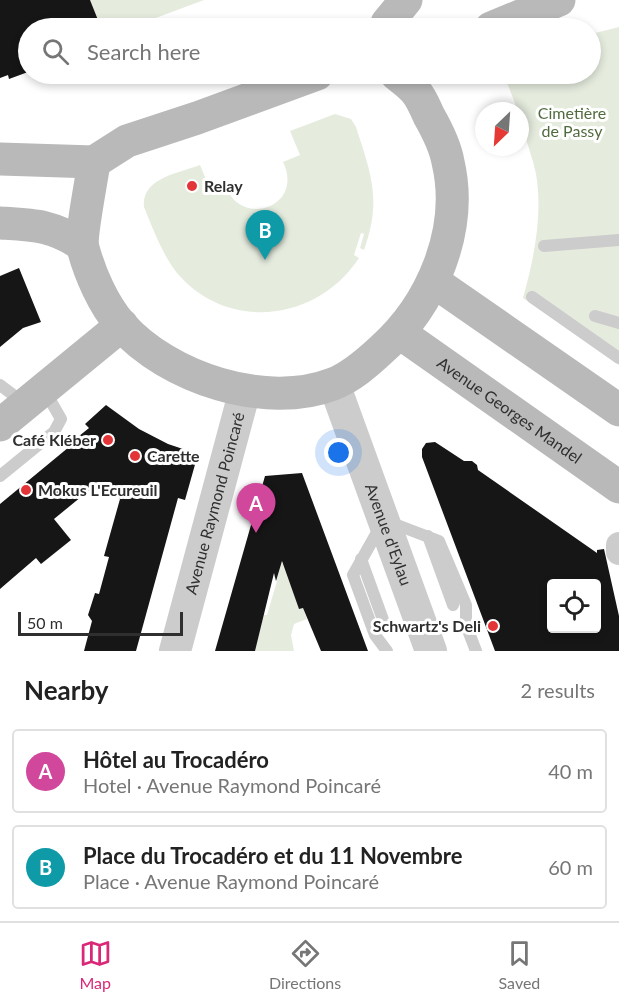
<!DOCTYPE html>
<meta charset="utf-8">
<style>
body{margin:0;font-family:Lato,sans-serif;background:#f2f2f2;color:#222}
.controls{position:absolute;right:18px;bottom:18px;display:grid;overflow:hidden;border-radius:6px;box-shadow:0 3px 9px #0003}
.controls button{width:54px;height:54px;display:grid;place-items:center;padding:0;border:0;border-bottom:2px solid #e0e0e0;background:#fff;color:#222;font:30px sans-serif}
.compass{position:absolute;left:475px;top:102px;width:54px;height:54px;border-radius:50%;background:#fff;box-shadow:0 3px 9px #0003;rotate:205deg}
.scale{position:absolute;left:18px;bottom:15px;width:165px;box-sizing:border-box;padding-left:6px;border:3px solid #2f2f2f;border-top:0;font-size:16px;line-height:21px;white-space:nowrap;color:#2f2f2f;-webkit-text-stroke:4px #fff;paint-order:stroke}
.you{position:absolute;left:339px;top:453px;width:21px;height:21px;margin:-15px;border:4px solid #fff;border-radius:50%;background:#1a73e8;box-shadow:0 0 0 9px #1a73e833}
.badge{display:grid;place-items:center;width:39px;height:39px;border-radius:50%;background:#db2777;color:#fff;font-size:20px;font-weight:700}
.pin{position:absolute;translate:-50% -50px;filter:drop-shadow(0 2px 3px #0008)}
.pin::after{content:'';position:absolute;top:32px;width:21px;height:18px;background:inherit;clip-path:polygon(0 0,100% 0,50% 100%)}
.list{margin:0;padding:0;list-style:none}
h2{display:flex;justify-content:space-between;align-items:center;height:78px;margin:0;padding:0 24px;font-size:26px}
h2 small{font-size:20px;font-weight:400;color:#767676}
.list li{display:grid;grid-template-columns:39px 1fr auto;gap:18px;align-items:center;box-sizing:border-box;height:84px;margin:0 12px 12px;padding:0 12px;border:2px solid #e0e0e0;border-radius:6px}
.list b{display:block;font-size:22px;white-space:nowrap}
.list p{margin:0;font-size:20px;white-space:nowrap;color:#767676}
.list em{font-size:20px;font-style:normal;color:#767676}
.icon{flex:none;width:33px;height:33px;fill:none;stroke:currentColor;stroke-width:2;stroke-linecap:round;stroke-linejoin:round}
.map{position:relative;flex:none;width:619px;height:651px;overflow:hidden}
.search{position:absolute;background:#fff;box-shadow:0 3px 9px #0003;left:18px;right:18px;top:18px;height:66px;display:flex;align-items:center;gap:15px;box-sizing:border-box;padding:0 21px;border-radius:33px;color:#767676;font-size:22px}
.sheet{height:270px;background:#fff}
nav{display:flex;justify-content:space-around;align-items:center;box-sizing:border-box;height:84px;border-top:2px solid #e0e0e0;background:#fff;font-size:16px;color:#767676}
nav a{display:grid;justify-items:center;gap:3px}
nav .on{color:#db2777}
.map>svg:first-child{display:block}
.green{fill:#e5ecde}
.building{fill:#161616;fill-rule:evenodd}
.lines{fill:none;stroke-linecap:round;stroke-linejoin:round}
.service{stroke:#ccc;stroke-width:12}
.minor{stroke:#ccc;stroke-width:26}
.tertiary{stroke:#ccc;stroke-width:32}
.secondary{stroke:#b9b9b9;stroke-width:33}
.poi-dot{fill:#e33537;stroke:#fff;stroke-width:2}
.labels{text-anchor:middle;stroke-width:6;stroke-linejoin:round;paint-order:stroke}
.park-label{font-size:16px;fill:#506b3d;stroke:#fff}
.poi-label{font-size:16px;font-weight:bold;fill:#2f2f2f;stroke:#fff;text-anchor:start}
.street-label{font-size:16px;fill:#2f2f2f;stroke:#fff}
</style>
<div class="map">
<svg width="619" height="651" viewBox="0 0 619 651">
<rect width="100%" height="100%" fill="#fff"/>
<!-- green -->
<path class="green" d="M 0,0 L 204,0 L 129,28 L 28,28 L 28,67 L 0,78 Z
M 619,27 L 619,365 L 523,298 C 534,258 543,215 536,174 C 533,156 520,127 520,111 L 518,111 L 504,75 L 507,74 L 590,74 L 591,34 Z
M 335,114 L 351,119 L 356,127 C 371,174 382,200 364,250 L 360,248 L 364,234 L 361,233 L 354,255 L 359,258 C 318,321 228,333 177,273 C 162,254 153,229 144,207 C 141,178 179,173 200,165 L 210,189 L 225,184 C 239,229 305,208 283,162 L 300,155 L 290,131 Z
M 277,562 L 287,565 L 307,619 L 294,624 L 291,635 L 294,651 L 253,651 L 264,615 L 267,615 L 277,581 L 274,577 Z"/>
<!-- building -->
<path class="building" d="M 0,0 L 90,0 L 98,20 L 75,28 L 28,28 L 28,72 L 9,79 L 8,75 L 0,78 Z
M 19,268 L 41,322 L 23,328 L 0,347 L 0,276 Z
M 106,405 L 139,429 L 168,444 L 198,454 L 185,500 L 178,498 L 136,651 L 84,651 L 92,621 L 88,615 L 95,593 L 99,594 L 109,557 L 104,556 L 120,499 L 98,483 L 54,519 L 71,540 L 41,564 L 36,558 L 0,589 L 0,504 L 69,447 L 68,445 L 89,428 L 85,424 Z
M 435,442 L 464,461 L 472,461 L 477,465 L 478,470 L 597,553 L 597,550 L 604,549 L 619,616 L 619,651 L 495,651 L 422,457 L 422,449 L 426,443 ZM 552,584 L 597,584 L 597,628 L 552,628 Z
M 302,473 L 368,651 L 321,651 L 303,608 L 299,609 L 282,561 L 276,581 L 274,573 L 255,651 L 215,651 L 265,476 Z"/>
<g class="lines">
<!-- service -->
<path class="service" d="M 544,246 L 619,240
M 532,297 L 619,358
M 595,316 L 619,323
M 0,385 L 24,403
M 0,476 L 54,432 L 61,419 L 45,391
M 428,536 L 453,605
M 361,559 L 386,628
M 387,651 L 375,635 L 353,575 L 384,520 L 439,541 L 466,605 L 466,625 L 476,651"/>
<!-- minor -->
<path class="minor" d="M 619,545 L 619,552"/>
<!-- tertiary -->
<g class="tertiary">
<path id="s1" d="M 334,384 L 431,651"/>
<path id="s2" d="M 175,651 L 245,390"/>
</g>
<!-- secondary -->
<g class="secondary">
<path d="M 386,28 L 387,23 L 406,0"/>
<path d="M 491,28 L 559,0"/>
<path d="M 0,159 L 94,162 L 127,141 L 197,118 L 317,74"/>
<path d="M 94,162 C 92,178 80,237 83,248 C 90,274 103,304 121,325 C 168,378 266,410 333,384 C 351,377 367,363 381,350 C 432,305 464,230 448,162 C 445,145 437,130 429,116 C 425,108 422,99 416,92 C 411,85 402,79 396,74"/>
<path d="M 0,223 C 33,225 53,225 82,245"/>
<path d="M 433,281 L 619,410"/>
<path id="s3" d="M 400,333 L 619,487"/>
<path d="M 0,425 L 122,325"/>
</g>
</g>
<!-- markers -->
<g class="poi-dot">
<circle cx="192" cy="186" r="6"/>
<circle cx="108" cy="440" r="6"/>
<circle cx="135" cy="456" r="6"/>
<circle cx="26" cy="490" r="6"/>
<circle cx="493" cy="626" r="6"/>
</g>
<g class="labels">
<!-- park labels -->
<g class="park-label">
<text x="572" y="119">Cimetière<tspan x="572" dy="18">de Passy</tspan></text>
</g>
<!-- poi labels -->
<g class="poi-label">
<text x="204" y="192">Relay</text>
<text x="96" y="446" text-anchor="end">Café Kléber</text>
<text x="147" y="462">Carette</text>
<text x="38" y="496">Mokus L'Ecureuil</text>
<text x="481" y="632" text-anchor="end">Schwartz's Deli</text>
</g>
<!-- street labels -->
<g class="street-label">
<text dy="6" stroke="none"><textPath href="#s3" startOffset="134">Avenue Georges Mandel</textPath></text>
<text dy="6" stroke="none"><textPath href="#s2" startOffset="153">Avenue Raymond Poincaré</textPath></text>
<text dy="6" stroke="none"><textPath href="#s1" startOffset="160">Avenue d'Eylau</textPath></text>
</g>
</g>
</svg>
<div class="controls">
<button><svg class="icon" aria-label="locate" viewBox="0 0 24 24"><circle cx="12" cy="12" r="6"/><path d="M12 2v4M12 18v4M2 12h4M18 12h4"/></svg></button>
</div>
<svg class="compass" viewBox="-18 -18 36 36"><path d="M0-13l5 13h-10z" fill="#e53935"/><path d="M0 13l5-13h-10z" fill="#767676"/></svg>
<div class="scale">50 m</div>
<div class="you"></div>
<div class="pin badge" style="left:256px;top:533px;background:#d1479c">A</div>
<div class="pin badge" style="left:265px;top:260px;background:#0f9aa8">B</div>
<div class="search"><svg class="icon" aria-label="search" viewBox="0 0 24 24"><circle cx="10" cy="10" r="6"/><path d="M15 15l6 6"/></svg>Search here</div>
</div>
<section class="sheet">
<h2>Nearby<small>2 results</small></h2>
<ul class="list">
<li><span class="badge" style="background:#d1479c">A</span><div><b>Hôtel au Trocadéro</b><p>Hotel · Avenue Raymond Poincaré</p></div><em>40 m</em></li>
<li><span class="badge" style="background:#0f9aa8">B</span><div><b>Place du Trocadéro et du 11 Novembre</b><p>Place · Avenue Raymond Poincaré</p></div><em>60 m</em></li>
</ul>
</section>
<nav>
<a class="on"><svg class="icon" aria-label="map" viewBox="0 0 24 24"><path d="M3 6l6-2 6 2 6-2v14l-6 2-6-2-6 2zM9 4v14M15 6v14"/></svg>Map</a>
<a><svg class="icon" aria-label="directions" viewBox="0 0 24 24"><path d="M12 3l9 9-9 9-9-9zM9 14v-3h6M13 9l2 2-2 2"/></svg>Directions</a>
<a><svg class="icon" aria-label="saved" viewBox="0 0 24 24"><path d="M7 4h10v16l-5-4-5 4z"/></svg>Saved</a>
</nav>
